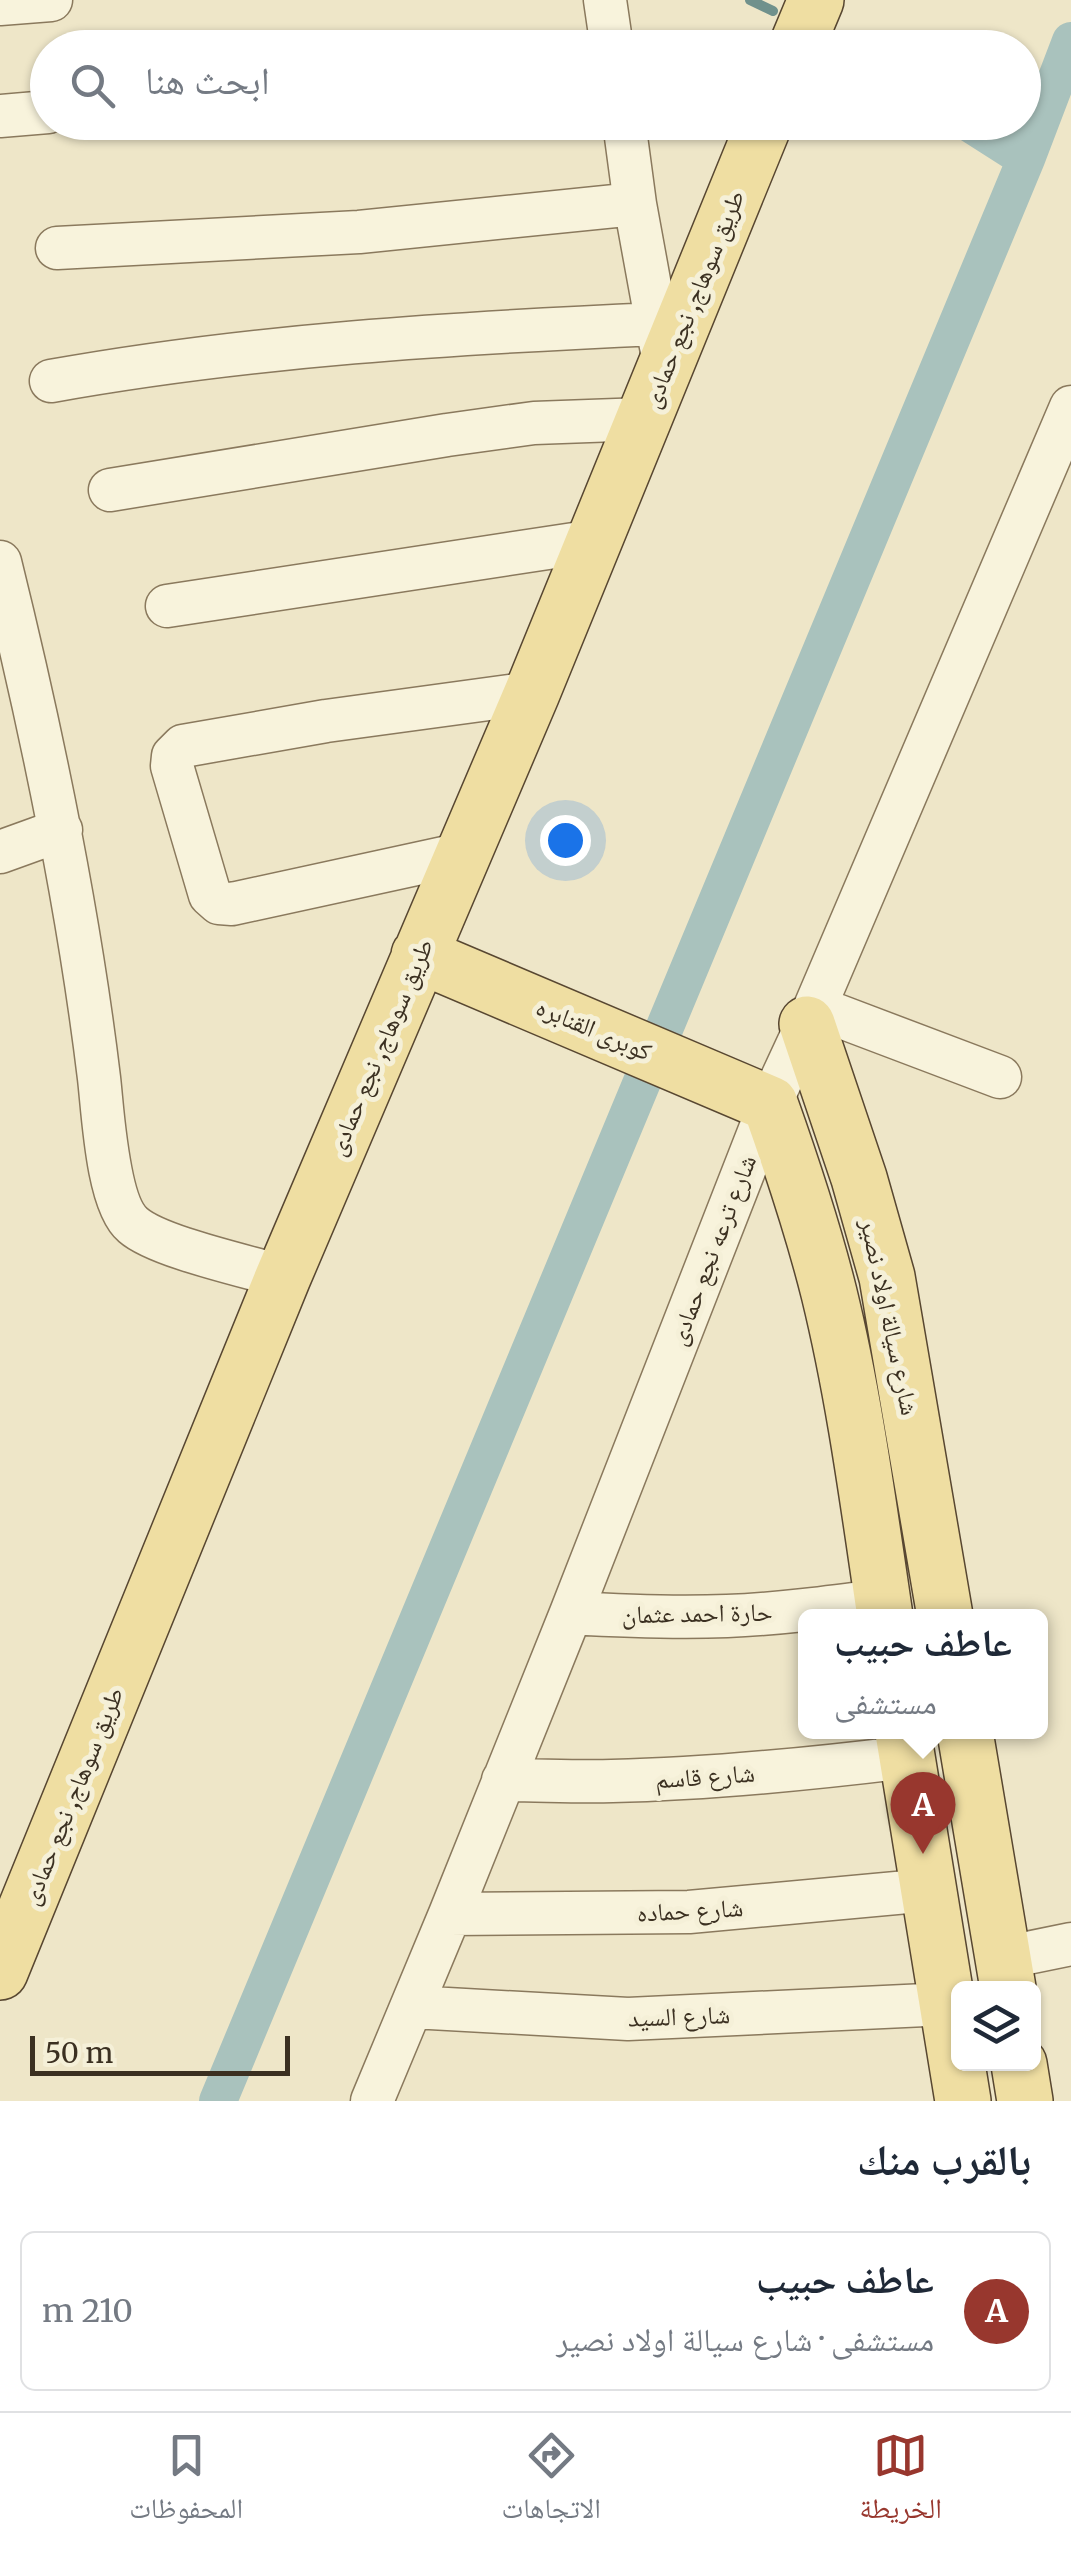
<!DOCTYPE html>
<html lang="ar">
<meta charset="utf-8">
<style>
body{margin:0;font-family:Merriweather,"Noto Naskh Arabic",serif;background:#f2f2f3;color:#1f2937;direction:rtl}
.controls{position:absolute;right:30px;bottom:30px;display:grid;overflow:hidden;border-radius:15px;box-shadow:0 2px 8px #0004}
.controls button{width:90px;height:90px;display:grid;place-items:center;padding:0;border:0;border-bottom:2px solid #e0e1e3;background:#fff;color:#1f2937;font:50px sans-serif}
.scale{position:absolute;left:30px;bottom:25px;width:260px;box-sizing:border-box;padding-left:10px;border:5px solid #3b3021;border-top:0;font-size:28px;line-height:35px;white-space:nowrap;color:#3b3021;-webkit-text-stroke:8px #f5f0d8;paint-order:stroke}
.you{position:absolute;left:565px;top:840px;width:35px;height:35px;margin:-25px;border:8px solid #fff;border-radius:50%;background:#1a73e8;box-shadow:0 0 0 15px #1a73e833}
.badge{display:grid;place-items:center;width:65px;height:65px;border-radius:50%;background:#98372e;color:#fff;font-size:32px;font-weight:700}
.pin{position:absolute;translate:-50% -82px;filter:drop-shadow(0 2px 5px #0008)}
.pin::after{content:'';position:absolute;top:52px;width:35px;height:30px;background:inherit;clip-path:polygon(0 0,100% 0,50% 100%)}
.popup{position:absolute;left:798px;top:1609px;width:250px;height:130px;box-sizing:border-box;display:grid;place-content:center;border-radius:15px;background:#fff;filter:drop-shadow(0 2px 8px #0005);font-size:32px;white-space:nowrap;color:#747a83}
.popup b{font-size:38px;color:#1f2937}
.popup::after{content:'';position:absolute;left:50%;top:100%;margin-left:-20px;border:20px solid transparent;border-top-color:#fff}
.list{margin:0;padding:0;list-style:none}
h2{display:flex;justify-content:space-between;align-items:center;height:130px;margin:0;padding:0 40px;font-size:42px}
h2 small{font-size:32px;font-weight:400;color:#747a83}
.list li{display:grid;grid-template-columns:65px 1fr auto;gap:30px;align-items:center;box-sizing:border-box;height:160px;margin:0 20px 20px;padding:0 20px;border:2px solid #e0e1e3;border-radius:15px}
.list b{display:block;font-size:38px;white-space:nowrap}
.list p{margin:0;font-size:32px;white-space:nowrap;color:#747a83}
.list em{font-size:32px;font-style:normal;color:#747a83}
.icon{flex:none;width:55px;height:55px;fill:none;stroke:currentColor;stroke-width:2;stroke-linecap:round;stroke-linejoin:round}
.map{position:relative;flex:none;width:1071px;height:2101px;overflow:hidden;direction:ltr}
.search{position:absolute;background:#fff;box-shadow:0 2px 8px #0004;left:30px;right:30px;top:30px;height:110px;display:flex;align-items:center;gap:25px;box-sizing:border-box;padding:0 35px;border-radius:55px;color:#747a83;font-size:38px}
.sheet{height:310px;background:#fff}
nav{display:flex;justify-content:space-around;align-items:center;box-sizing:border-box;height:140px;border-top:2px solid #e0e1e3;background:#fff;font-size:28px;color:#747a83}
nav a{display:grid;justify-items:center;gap:5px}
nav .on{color:#98372e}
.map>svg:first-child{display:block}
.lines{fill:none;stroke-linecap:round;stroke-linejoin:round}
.stream{stroke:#70918c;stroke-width:10}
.canal{stroke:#a9c2bd;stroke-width:38}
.minor-casing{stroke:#8a795d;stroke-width:45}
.major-casing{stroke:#584731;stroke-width:58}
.minor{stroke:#f8f3dc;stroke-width:42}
.major{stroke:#efdea2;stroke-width:55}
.labels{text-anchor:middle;stroke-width:10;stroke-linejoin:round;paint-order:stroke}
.street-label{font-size:25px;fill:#3b3021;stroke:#f5f0d8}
</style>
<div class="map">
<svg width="1071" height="2101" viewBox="0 0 1071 2101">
<rect width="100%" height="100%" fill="#eee6c8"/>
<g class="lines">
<!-- stream -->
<path class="stream" d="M 750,0 L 773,11"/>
<!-- canal -->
<path class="canal" d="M 968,122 L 1026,159
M 218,2101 L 1026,159 L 1071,41"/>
<!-- minor casing -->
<g class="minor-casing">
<path id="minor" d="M 605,0 L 612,48
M 0,4 L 51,0
M 0,116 L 48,112
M 624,122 L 635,204 L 662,352
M 57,248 L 359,232 L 635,204
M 51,381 C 252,345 454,333 658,324
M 110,490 L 447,435 L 534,423 L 644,419
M 0,562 C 42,732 78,904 99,1078 C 103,1112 107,1203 133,1225 C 158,1247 247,1266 283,1277
M 167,606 L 594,541
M 0,852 L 61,830
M 462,854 L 232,904 L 219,903 L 210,895 L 172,766 L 173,756 L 183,746 L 326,721 L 532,693
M 815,1007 L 1000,1077
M 571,1613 C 623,1616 675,1618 727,1616 C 779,1614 831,1607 883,1600
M 503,1780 C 540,1780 576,1782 612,1781 C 711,1779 809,1769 907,1757
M 450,1914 L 689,1912 L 929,1890
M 1003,1958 L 1071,1944
M 412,2007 L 628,2019 L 947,2004
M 372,2101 L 450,1914 L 571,1613 L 770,1104 L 815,1007 L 1071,407"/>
</g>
<!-- major casing -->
<g class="major-casing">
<path id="major" d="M 796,48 L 816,0
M 419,955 L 770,1104 C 792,1166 813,1229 829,1293 C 855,1399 869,1509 885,1616
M 807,1024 L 859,1178 L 887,1277 L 945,1616
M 903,1732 L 963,2101
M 965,1732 L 1008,1988
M 0,1972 L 283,1277 L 532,693 L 765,122
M 1019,2064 L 1025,2101"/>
</g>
<!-- minor -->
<use href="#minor" class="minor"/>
<!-- major -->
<use href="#major" class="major"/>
</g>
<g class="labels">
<!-- street labels -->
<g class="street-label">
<text transform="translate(693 299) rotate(-68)" y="9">طريق سوهاج, نجع حمادى</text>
<text transform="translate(594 1029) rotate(23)" y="9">كوبرى القنابره</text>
<text transform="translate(380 1047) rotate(-67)" y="9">طريق سوهاج, نجع حمادى</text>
<text transform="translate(712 1250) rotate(-69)" y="9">شارع ترعه نجع حمادى</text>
<text transform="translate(890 1317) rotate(78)" y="9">شارع سيالة اولاد نصير</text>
<text transform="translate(697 1613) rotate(-1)" y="9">حارة احمد عثمان</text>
<text transform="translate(705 1776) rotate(-4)" y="9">شارع قاسم</text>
<text transform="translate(72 1796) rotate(-68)" y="9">طريق سوهاج, نجع حمادى</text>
<text transform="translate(690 1910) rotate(-3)" y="9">شارع حماده</text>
<text transform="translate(679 2016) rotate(-2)" y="9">شارع السيد</text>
</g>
</g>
</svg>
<div class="controls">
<button><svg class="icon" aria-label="layers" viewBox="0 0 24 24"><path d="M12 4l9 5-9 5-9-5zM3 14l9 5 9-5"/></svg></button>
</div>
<div class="scale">50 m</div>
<div class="you"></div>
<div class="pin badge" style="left:923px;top:1854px">A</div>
<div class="popup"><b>عاطف حبيب</b>مستشفى</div>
<div class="search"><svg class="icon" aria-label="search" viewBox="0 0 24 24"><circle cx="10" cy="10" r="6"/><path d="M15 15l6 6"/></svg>ابحث هنا</div>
</div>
<section class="sheet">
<h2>بالقرب منك<small></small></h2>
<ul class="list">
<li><span class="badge">A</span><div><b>عاطف حبيب</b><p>مستشفى · شارع سيالة اولاد نصير</p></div><em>210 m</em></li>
</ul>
</section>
<nav>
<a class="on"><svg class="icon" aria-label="map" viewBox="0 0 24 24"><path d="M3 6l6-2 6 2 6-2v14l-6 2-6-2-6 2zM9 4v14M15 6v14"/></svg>الخريطة</a>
<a><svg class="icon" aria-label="directions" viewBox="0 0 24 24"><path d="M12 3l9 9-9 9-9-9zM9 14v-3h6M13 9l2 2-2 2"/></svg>الاتجاهات</a>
<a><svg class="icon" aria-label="saved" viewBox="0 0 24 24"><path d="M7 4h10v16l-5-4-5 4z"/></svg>المحفوظات</a>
</nav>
